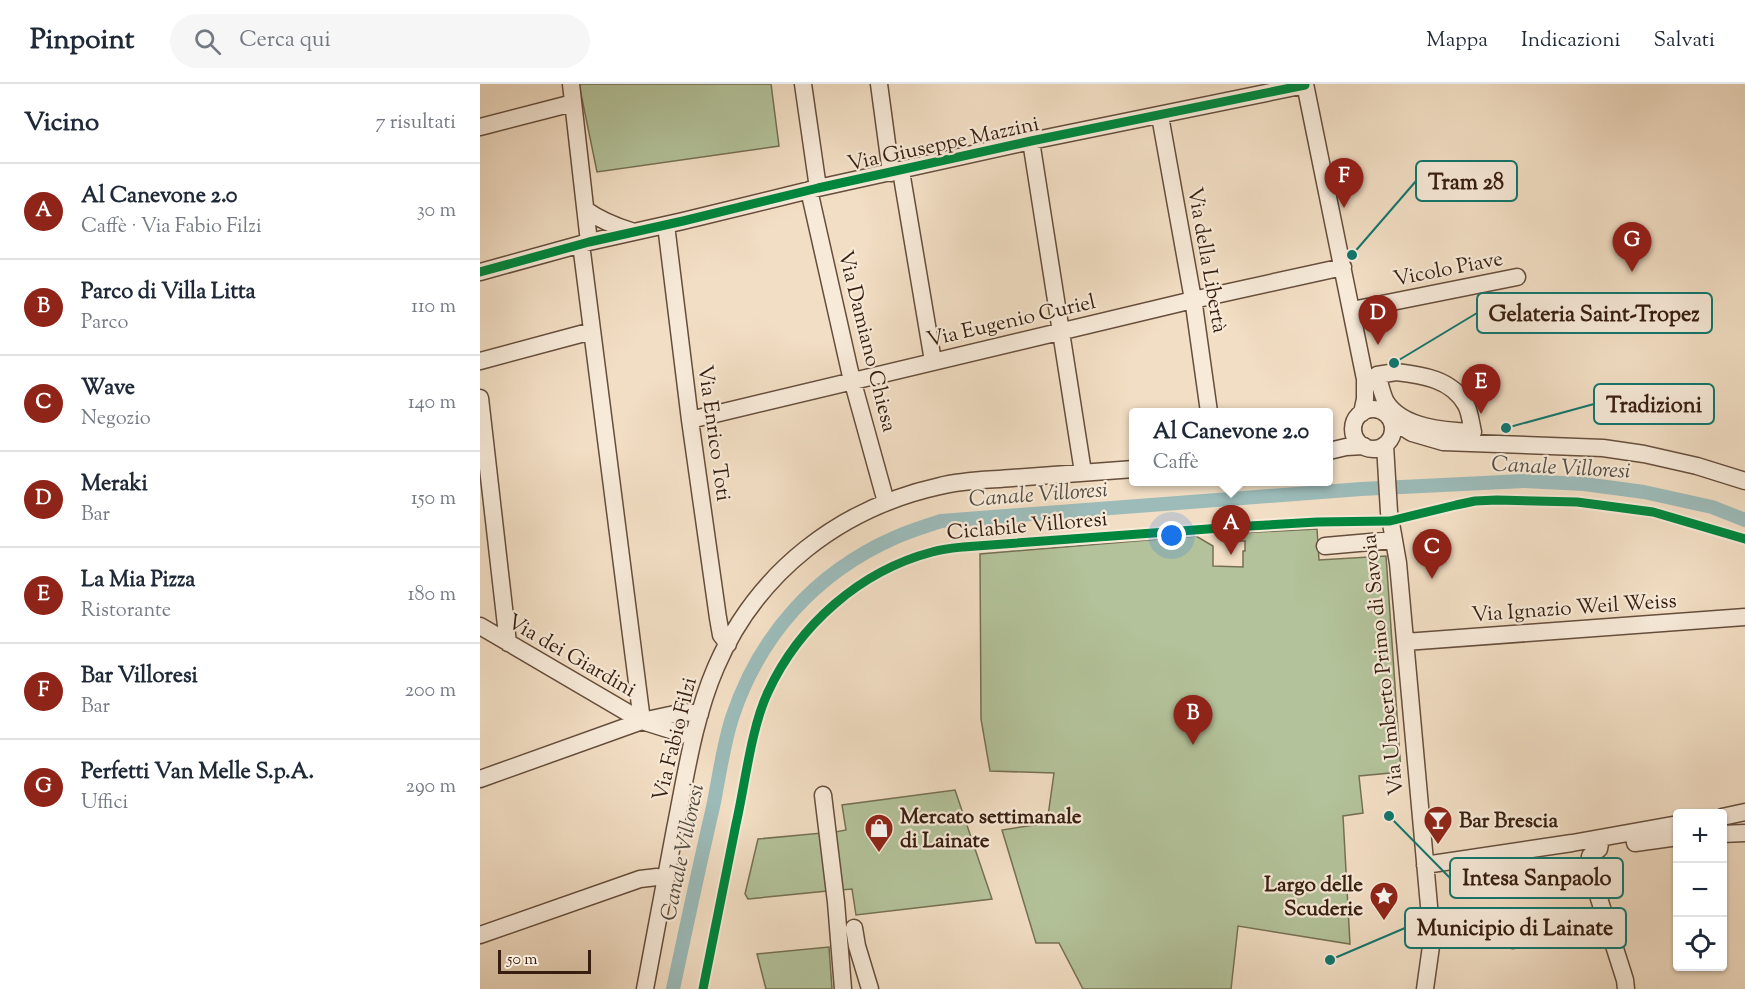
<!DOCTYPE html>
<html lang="it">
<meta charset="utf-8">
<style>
body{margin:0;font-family:"Sorts Mill Goudy",serif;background:#f6f6f7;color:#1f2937}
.controls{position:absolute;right:18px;bottom:18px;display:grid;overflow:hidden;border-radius:6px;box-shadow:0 2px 4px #0004}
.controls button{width:54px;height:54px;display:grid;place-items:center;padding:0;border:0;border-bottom:2px solid #e0e1e3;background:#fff;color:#1f2937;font:30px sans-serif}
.scale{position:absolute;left:18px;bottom:15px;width:93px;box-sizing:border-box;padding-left:6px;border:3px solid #371e0f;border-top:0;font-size:16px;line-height:21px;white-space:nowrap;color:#371e0f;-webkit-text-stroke:4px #f7ead9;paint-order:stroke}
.you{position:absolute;left:692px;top:452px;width:21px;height:21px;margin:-15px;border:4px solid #fff;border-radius:50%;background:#1a73e8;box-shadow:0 0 0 9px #1a73e833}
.badge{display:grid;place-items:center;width:39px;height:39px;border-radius:50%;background:#8f2418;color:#fff;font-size:20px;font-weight:700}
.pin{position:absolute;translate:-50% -50px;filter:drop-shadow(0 2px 3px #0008)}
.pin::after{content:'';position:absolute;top:32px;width:21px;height:18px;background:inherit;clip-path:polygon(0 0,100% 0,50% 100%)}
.popup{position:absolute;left:649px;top:324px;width:204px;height:78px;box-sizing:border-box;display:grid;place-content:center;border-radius:6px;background:#fff;filter:drop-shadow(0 2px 4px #0005);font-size:20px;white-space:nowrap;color:#747a83}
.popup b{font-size:22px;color:#1f2937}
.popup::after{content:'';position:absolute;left:50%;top:100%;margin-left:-12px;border:12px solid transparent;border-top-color:#fff}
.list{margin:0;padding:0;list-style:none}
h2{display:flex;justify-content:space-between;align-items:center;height:78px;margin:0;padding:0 24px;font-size:26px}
h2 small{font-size:20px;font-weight:400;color:#747a83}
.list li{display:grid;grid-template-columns:39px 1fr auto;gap:18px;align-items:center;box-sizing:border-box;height:96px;padding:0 24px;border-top:2px solid #e0e1e3}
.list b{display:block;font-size:22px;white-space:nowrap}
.list p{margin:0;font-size:20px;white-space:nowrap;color:#747a83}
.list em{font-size:20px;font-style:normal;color:#747a83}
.icon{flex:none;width:33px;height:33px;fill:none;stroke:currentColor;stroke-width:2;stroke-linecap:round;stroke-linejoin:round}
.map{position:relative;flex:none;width:1265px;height:905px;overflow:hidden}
header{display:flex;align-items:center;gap:36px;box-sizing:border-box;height:84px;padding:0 30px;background:#fff;border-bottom:2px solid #e0e1e3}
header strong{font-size:28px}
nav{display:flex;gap:33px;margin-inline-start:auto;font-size:21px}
.search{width:420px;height:54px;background:#f6f6f7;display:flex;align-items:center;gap:15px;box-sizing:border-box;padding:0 21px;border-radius:33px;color:#747a83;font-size:22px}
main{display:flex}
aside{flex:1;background:#fff}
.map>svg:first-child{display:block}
.green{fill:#b3c29a;stroke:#757054;stroke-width:1.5}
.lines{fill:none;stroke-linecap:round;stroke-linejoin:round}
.canal{stroke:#9cbbb9;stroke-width:14}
.minor-casing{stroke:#664e3c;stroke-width:19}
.minor{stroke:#f7ead9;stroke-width:16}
.cycleway-casing{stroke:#f7ead9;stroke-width:13}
.cycleway{stroke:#00873e;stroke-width:9}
.labels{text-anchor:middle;stroke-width:4.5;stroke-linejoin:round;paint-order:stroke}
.street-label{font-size:21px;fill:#371e0f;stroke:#f7ead9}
.poi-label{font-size:21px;font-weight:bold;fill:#371e0f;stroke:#f7ead9;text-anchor:start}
.water-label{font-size:22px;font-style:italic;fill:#554d42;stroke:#f7ead9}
.leader{fill:none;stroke:#0f766e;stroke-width:2}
.callout-dot{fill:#0f766e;stroke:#f7ead9;stroke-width:2}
.callout{fill:#f7ead9;stroke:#0f766e;stroke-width:2}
.callout-label{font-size:22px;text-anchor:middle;font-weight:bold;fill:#371e0f}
</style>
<header>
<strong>Pinpoint</strong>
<div class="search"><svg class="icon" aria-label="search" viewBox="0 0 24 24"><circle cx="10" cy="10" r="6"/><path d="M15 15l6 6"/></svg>Cerca qui</div>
<nav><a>Mappa</a><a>Indicazioni</a><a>Salvati</a></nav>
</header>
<main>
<aside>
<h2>Vicino<small>7 risultati</small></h2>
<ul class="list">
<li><span class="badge">A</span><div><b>Al Canevone 2.0</b><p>Caffè · Via Fabio Filzi</p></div><em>30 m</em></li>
<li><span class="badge">B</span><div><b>Parco di Villa Litta</b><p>Parco</p></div><em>110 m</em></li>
<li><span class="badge">C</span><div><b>Wave</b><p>Negozio</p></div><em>140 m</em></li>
<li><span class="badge">D</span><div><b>Meraki</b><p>Bar</p></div><em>150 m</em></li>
<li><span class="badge">E</span><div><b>La Mia Pizza</b><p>Ristorante</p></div><em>180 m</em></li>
<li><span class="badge">F</span><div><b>Bar Villoresi</b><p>Bar</p></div><em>200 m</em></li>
<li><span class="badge">G</span><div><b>Perfetti Van Melle S.p.A.</b><p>Uffici</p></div><em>290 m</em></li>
</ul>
</aside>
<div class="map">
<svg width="1265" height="905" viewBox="0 0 1265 905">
<rect width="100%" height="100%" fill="#f2dec4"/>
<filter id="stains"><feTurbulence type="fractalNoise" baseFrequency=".00333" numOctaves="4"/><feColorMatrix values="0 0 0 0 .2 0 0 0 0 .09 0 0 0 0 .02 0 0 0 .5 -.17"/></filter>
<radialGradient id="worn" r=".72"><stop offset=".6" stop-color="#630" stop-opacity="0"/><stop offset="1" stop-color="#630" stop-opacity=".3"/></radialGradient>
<!-- green -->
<path class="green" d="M 99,0 L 291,0 L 299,62 L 117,88 Z
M 837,445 L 839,476 L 906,472 L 921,688 L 879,692 L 883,729 L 863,732 L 870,860 L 758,842 L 751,905 L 603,905 L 579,859 L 556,859 L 522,746 L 567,739 L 574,689 L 510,687 L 501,635 L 500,470 L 716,452 L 733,462 L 733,482 L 763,483 L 763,467 L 765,467 L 765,457 L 760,457 L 760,449 Z
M 475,706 L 512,815 L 376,831 L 372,805 L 361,806 L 355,748 L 366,746 L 362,721 Z
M 342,749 L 347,807 L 268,815 L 265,810 L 278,755 Z
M 349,863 L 352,905 L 286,905 L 277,870 Z"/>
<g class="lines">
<!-- canal -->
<path class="canal" d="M 193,905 C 206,844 219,783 233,723 C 239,694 243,662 252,634 C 279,552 335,489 414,454 C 429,447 446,442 461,437 L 881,405 L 1044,397 L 1104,400 L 1164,408 L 1232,423 L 1265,436"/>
<!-- minor casing -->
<g class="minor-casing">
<path id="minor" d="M 91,0 L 109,158
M 323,0 L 338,104
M 399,0 L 411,89
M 825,0 L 885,295 L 885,315 L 882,329
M 680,32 L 714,221 L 729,328
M 0,43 L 93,19
M 551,57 L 603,388
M 421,87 L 453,277
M 329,106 L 370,288 L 406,418
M 106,126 C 120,136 135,142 151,147
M 186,141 L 210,336 L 238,534 L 241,551 L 248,560
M 101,160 L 162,637
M 0,188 L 109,158 L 203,137 L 338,104 L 551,57 L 825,1
M 872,226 L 1037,193
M 0,277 L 112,247
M 916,288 C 942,291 972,295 986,321 C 990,328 991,340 993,348 C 965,347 922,344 906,318 C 902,311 900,299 897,291 Z
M 0,314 L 28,559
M873 345a20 20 0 1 1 40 0a20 20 0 1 1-40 0Z
M 210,336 L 713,216 L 863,183
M 911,336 L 932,349 L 963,358 L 1123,364 L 1164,370 L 1217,382 L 1265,397
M 905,361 L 909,428 L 918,479 L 952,855 L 945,905
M 849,367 L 866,363 L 884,362
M 845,462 L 913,456
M 0,542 L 162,637 L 213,653
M 925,558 L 1265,533
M 0,695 L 162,637 L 204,628 L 220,630
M 343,711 L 356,818 L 363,905
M 1242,733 L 1265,728
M 1242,750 L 1265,749
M 1121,754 L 1119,765 L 1110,772 L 1109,783 L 1145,896 L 1146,905
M 1155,759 L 1198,753
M 945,781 L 1092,759 L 1198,740
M 374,844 L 377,862 L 390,905
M 951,847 L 1003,851 L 1033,856
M 0,851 L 160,795 L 177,793 L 186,795
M 165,905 C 175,852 185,798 195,745 C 206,690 214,634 236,583 C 277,488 360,424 460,402 C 483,396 508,396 532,394 C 572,391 613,388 654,385"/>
</g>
<!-- minor -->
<use href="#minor" class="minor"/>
<!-- cycleway casing -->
<g class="cycleway-casing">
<path id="cycleway" d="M 0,188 L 109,158 L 203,137 L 338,104 L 551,57 L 825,1
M 223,905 C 234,850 245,795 256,740 C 265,701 271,644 288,608 C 319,541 380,487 452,468 C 462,465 473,464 483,463 L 769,442 L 837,438 L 910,437 L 976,421 L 995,417 L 1017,416 L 1097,418 L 1173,428 L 1265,455"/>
</g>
<!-- cycleway -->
<use href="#cycleway" class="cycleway"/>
</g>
<!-- icons -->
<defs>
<g id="bar-pin" transform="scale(1.5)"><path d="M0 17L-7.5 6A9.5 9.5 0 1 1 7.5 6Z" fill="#8f2418" stroke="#f7ead9"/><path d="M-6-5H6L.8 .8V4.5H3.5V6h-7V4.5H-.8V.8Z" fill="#fff"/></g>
<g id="shop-pin" transform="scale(1.5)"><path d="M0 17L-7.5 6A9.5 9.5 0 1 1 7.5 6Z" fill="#8f2418" stroke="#f7ead9"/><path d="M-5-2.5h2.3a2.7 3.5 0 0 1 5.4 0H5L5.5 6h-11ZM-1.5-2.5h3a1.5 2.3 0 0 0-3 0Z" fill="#fff"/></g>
<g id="sight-pin" transform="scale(1.5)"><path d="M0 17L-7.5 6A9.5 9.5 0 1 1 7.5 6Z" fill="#8f2418" stroke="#f7ead9"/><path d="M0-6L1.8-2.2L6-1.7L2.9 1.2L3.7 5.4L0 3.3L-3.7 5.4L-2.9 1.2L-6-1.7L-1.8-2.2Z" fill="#fff"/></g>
</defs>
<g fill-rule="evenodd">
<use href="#bar-pin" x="958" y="736"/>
<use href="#shop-pin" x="399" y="744"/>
<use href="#sight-pin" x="904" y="812"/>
</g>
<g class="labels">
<!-- street labels -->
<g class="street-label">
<text transform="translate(463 59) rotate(-12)" y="7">Via Giuseppe Mazzini</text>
<text transform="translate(728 176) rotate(80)" y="7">Via della Libertà</text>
<text transform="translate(968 184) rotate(-11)" y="7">Vicolo Piave</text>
<text transform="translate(531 236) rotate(-13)" y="7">Via Eugenio Curiel</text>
<text transform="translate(388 257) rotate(76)" y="7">Via Damiano Chiesa</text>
<text transform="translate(235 349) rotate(82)" y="7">Via Enrico Toti</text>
<text transform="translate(547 441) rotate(-5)" y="7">Ciclabile Villoresi</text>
<text transform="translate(1094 523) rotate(-4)" y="7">Via Ignazio Weil Weiss</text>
<text transform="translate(92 571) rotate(30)" y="7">Via dei Giardini</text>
<text transform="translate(902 581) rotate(-96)" y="7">Via Umberto Primo di Savoia</text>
<text transform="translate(194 655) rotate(-76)" y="7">Via Fabio Filzi</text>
</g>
<!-- poi labels -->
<g class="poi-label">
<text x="420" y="739">Mercato settimanale<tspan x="420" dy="24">di Lainate</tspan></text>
<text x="979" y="743">Bar Brescia</text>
<text x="883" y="807" text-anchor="end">Largo delle<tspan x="883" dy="24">Scuderie</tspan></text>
</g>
<!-- water labels -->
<g class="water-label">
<text transform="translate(1081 382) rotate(3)" y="8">Canale Villoresi</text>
<text transform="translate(558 409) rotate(-4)" y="8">Canale Villoresi</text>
<text transform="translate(201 768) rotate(-78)" y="8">Canale Villoresi</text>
</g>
</g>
<!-- callouts -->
<path class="leader" d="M872 171L936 97M914 279L997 229M1026 344L1114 320M909 732L970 794M850 876L925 844"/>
<g class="callout-dot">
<circle cx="872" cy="171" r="6"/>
<circle cx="914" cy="279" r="6"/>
<circle cx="1026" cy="344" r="6"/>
<circle cx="909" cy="732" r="6"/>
<circle cx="850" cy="876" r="6"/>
</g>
<g class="callout">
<rect x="936" y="77" width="101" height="40" rx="6"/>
<rect x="997" y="209" width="235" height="40" rx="6"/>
<rect x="1114" y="300" width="120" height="40" rx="6"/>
<rect x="970" y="774" width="173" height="40" rx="6"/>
<rect x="925" y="824" width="221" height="40" rx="6"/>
</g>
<g class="callout-label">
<text x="986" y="105">Tram 28</text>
<text x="1114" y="237">Gelateria Saint-Tropez</text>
<text x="1174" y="328">Tradizioni</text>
<text x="1057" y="801">Intesa Sanpaolo</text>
<text x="1035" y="851">Municipio di Lainate</text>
</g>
<rect width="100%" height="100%" filter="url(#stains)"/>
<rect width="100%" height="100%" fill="url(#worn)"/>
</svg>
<div class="controls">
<button>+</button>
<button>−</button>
<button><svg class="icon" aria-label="locate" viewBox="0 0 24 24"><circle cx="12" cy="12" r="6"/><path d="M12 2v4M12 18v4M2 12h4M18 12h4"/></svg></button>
</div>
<div class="scale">50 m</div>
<div class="you"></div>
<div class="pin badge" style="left:751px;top:471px">A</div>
<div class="popup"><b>Al Canevone 2.0</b>Caffè</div>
<div class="pin badge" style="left:713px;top:661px">B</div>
<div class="pin badge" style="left:952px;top:495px">C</div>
<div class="pin badge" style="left:898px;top:261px">D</div>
<div class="pin badge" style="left:1001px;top:330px">E</div>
<div class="pin badge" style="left:864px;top:124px">F</div>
<div class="pin badge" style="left:1152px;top:188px">G</div>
</div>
</main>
